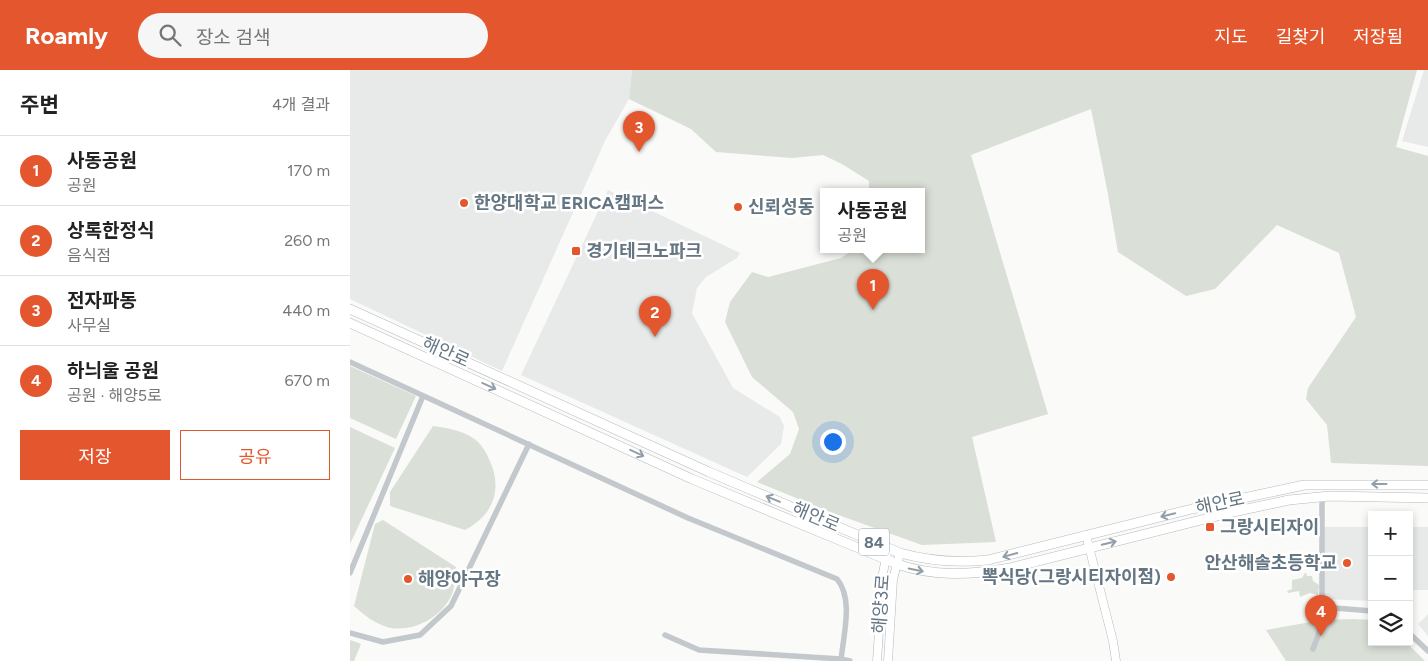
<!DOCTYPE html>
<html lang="ko">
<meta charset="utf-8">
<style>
body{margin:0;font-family:Figtree,"Noto Sans KR",sans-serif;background:#f6f6f6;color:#222}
.controls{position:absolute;right:15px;bottom:15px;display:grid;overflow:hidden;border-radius:0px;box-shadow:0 2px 8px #0003}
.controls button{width:45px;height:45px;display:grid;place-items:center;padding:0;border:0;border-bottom:1px solid #e0e0e0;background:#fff;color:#222;font:25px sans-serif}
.you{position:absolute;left:482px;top:371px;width:18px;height:18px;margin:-12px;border:4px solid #fff;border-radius:50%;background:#1a73e8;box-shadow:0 0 0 8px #1a73e833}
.badge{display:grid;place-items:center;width:32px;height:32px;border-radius:50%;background:#e4572e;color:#fff;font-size:16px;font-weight:700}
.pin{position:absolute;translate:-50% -41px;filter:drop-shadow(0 1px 2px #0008)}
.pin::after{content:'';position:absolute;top:26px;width:18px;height:15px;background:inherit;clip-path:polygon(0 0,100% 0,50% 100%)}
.popup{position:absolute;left:470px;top:118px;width:105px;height:65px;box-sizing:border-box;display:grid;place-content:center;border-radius:0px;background:#fff;filter:drop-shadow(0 1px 4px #0005);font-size:16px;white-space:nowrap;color:#767676}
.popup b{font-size:19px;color:#222}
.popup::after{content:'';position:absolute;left:50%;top:100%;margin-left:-10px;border:10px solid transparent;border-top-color:#fff}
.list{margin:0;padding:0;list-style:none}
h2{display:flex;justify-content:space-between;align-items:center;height:65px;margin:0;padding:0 20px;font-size:21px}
h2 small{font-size:16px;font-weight:400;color:#767676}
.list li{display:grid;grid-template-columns:32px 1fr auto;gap:15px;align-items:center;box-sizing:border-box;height:70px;padding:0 20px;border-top:1px solid #e0e0e0}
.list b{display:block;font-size:19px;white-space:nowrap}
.list p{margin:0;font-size:16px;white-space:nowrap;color:#767676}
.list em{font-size:16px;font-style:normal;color:#767676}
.actions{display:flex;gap:10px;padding:15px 20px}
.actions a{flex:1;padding:11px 0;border:1px solid #e4572e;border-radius:0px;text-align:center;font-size:18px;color:#e4572e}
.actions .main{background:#e4572e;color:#fff}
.icon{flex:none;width:28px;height:28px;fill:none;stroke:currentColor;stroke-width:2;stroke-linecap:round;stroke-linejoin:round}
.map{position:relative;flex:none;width:1078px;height:591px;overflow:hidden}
header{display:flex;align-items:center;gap:30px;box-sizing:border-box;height:70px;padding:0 25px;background:#e4572e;color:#fff}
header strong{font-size:24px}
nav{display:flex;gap:28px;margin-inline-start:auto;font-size:18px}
.search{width:350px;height:45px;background:#f6f6f6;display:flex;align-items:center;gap:12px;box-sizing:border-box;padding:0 18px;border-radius:28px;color:#767676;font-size:19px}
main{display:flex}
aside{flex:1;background:#fff}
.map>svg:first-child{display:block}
.built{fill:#e8e9e9}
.green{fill:#dadfd7}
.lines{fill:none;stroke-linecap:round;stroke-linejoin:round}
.secondary-casing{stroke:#b3babf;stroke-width:9}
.primary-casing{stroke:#b5babe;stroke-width:10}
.street{stroke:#c3c8cc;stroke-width:5.5}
.secondary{stroke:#fff;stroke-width:8}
.primary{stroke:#fff;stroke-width:9}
.oneway{stroke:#939fa8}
.poi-dot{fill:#e4572e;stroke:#fff;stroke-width:2}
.labels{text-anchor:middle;stroke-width:5;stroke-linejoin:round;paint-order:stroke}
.shield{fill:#fff;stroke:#939fa8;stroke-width:1}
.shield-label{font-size:16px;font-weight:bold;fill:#657683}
.poi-label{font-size:18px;font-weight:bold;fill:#657683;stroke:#fff;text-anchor:start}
.street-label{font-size:18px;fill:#657683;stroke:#fff}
</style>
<header>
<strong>Roamly</strong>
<div class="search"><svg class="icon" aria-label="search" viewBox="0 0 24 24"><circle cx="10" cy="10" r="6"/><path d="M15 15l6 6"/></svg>장소 검색</div>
<nav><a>지도</a><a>길찾기</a><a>저장됨</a></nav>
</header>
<main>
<aside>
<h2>주변<small>4개 결과</small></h2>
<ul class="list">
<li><span class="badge">1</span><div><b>사동공원</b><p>공원</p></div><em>170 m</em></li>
<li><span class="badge">2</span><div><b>상록한정식</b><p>음식점</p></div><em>260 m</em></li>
<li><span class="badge">3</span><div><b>전자파동</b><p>사무실</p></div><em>440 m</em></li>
<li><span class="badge">4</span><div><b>하늬울 공원</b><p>공원 · 해양5로</p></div><em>670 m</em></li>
</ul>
<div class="actions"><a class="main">저장</a><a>공유</a></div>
</aside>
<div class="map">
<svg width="1078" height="591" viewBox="0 0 1078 591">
<rect width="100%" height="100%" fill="#fafaf8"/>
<!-- built -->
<path class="built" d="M 0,0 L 282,0 L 279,29 L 255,71 L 152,301 L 0,229 Z
M 1074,0 L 1078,0 L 1078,77 L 1052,71 Z
M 258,120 L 390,183 L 387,188 L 356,207 L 347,218 L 342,243 L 383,318 L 430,347 L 434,356 L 431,374 L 397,407 L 171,305 Z
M 974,457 L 1022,457 L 1022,531 L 972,529 Z
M 1059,457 L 1078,457 L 1078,520 L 1059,520 Z
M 1078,544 L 1078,566 L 1068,554 Z"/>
<!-- green -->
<path class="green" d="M 282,0 L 1067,0 L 1046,77 L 1078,86 L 1078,396 L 981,393 L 977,355 L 956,329 L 958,318 L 1006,247 L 989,183 L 927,155 L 865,219 L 836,226 L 768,182 L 757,119 L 741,39 L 621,85 L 698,344 L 622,367 L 646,472 L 572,475 L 480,442 L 407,412 L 440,384 L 449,359 L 443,342 L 402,307 L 375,252 L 380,232 L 402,202 L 418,207 L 491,188 L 504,179 L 572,179 L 572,121 L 519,121 L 519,111 L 492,94 L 473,85 L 442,88 L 366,82 L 341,59 L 279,29 Z
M 0,296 L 66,326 L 46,369 L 0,348 Z
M 83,356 C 96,358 111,360 123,368 C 130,372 136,382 139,389 C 153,418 144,445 115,460 L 40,436 L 40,422 Z
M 0,357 L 45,378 L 0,474 Z
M 33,450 L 106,497 C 105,505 105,514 103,521 C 95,546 63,564 37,557 C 24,553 14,545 4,536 L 25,454 Z
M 955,503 L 956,503 L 957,506 L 962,506 L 963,511 L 969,515 L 968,525 L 960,523 L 950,527 L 949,521 L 938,523 L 937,521 L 942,519 L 942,510 L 952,508 Z
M 1003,549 L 1022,550 L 1022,572 L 1056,572 L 1075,591 L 936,591 L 916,560 L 972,550 Z
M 0,570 L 11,574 L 4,591 L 0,591 Z"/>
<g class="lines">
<!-- secondary casing -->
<g class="secondary-casing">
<path id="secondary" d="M 736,465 L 763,571 L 766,591
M 527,591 L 533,503 L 538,478
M 538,591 L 543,509 L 550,483"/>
</g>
<!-- primary casing -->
<g class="primary-casing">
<path id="primary" d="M 0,239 L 359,402 L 550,483 C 579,491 608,493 638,490 L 842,439 L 954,415 L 1078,415
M 0,253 L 342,409 L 547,494 C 584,507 621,505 660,498 L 883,442 L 939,430 L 980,426 L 1078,428"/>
</g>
<!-- street -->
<path class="street" d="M 0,292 L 338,448 L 487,509 C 504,529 493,566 491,591
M 0,503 L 73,326
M 972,537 L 1022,541
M 0,563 L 33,572 L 70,565 L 101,536 L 179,374
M 1059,563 L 1078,581
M 315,565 L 349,580 L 491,589 L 500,591
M 963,579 L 969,563 L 972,550 L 972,427"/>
<!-- secondary -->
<use href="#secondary" class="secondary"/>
<!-- primary -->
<use href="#primary" class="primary"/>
</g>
<!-- one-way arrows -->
<defs><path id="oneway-shaft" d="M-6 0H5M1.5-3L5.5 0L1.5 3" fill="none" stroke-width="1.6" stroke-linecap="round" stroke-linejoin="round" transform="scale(1.25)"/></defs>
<g class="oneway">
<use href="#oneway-shaft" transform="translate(139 316) rotate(24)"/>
<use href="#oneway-shaft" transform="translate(287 383) rotate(25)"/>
<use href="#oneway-shaft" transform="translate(1029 414) rotate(-180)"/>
<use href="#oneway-shaft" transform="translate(423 429) rotate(-157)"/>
<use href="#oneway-shaft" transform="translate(818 445) rotate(166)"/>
<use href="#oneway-shaft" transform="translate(759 473) rotate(-14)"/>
<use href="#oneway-shaft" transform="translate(660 485) rotate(165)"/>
<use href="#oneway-shaft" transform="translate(566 500) rotate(12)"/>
</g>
<!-- markers -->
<g class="poi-dot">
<circle cx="114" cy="133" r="5"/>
<circle cx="388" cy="137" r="5"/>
<rect x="221" y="176" width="10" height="10" rx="2.5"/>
<rect x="855" y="452" width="10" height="10" rx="2.5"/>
<circle cx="997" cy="493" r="5"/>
<circle cx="821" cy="507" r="5"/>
<circle cx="58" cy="509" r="5"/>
</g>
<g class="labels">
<!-- shield labels -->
<rect class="shield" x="509" y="458.5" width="30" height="27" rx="4"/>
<g class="shield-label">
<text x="524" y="478">84</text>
</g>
<!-- poi labels -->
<g class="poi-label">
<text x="124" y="139">한양대학교 ERICA캠퍼스</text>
<text x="398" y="143">신뢰성동</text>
<text x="236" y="187">경기테크노파크</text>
<text x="870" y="463">그랑시티자이</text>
<text x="987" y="499" text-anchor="end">안산해솔초등학교</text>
<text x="811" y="513" text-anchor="end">뽁식당(그랑시티자이점)</text>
<text x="68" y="515">해양야구장</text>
</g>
<!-- street labels -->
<g class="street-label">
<text transform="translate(96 282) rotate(24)" y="6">해안로</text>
<text transform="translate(870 433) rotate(-12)" y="6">해안로</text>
<text transform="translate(466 447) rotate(23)" y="6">해안로</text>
<text transform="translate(531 534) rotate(-86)" y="6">해양3로</text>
</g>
</g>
</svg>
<div class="controls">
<button>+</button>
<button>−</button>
<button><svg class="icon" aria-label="layers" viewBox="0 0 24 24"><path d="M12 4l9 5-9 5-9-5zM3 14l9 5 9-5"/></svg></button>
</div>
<div class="you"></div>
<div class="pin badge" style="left:523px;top:240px">1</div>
<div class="popup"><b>사동공원</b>공원</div>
<div class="pin badge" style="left:305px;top:267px">2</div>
<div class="pin badge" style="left:289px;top:82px">3</div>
<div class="pin badge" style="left:971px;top:566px">4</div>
</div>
</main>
